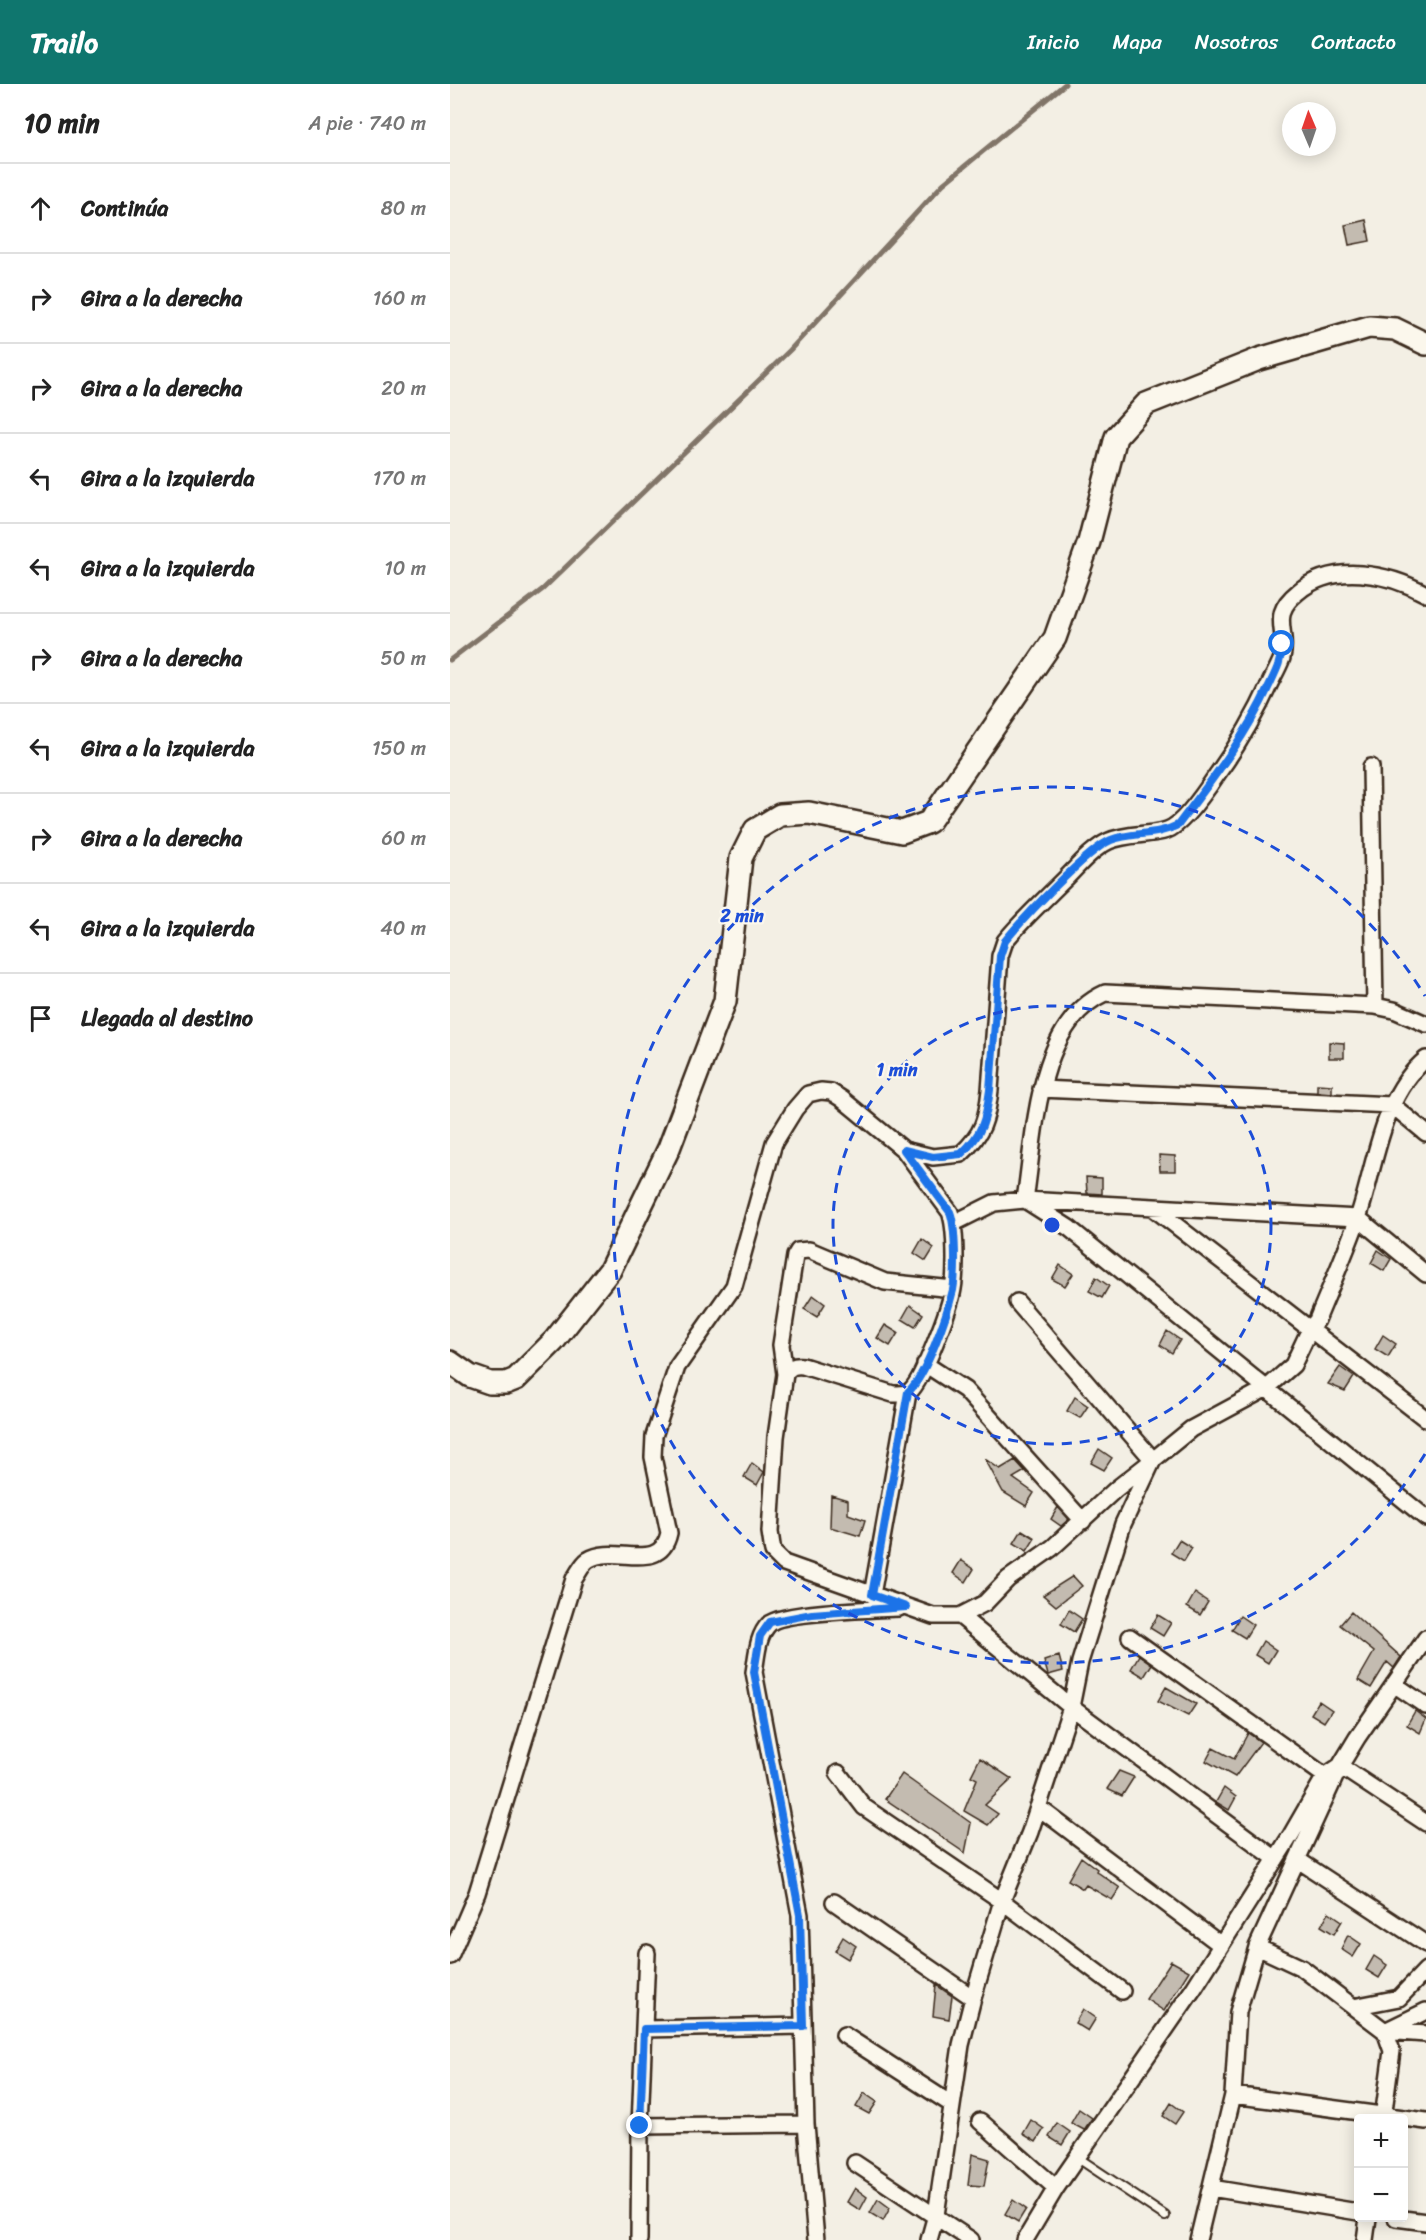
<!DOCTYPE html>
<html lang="es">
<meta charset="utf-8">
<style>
body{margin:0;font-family:Sriracha,sans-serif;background:#f6f6f6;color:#222}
.controls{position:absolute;right:18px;bottom:18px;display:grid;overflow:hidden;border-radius:6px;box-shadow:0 3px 15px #0003}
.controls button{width:54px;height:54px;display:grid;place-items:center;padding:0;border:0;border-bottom:2px solid #e0e0e0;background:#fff;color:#222;font:30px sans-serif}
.compass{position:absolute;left:832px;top:18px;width:54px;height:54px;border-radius:50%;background:#fff;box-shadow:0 3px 15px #0003;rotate:358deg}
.stop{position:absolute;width:18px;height:18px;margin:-14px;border:4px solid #1a73e8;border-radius:50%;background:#fff}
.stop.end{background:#1a73e8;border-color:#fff;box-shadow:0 2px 6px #0008}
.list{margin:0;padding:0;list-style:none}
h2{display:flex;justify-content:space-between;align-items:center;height:78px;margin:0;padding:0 24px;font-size:26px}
h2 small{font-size:20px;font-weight:400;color:#767676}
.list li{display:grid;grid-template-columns:39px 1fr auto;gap:18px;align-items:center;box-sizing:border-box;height:90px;padding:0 24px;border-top:2px solid #e0e0e0}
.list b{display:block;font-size:22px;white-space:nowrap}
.list em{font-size:20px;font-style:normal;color:#767676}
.icon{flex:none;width:33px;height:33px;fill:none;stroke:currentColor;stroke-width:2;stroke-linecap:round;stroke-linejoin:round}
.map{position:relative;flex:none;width:976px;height:2156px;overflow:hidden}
header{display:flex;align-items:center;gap:36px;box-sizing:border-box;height:84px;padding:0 30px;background:#0f766e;color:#fff}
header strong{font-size:28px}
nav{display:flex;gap:33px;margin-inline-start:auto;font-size:21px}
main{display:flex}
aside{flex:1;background:#fff}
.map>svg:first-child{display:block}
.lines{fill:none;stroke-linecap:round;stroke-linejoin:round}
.stream{stroke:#817468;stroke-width:5}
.building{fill:#c3bbb0;stroke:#3b2a1e;stroke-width:1.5}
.service-casing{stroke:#3b2a1e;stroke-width:12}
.minor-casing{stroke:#3b2a1e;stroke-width:20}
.secondary-casing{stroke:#3b2a1e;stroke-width:26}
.service{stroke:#fbf7ec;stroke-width:8}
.minor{stroke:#fbf7ec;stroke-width:15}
.secondary{stroke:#fbf7ec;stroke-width:21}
.route{stroke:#1a73e8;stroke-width:8}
.ring{fill:none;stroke:#1d4ed8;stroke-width:3;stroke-dasharray:10 8}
.centre{fill:#1d4ed8;stroke:#fbf7ec;stroke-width:3}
.ring-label{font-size:18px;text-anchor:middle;font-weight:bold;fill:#1d4ed8;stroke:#fbf7ec;stroke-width:4.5;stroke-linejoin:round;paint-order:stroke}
</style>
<header>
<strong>Trailo</strong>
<nav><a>Inicio</a><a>Mapa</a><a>Nosotros</a><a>Contacto</a></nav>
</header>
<main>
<aside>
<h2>10 min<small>A pie · 740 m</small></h2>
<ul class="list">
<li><svg class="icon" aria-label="ahead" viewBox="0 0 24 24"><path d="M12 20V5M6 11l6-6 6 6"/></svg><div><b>Continúa</b></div><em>80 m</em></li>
<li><svg class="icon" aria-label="right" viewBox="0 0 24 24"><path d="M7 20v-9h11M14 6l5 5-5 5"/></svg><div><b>Gira a la derecha</b></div><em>160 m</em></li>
<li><svg class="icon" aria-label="right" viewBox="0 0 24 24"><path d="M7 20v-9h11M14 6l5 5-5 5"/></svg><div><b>Gira a la derecha</b></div><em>20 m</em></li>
<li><svg class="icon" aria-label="left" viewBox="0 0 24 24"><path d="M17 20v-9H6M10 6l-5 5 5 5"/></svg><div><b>Gira a la izquierda</b></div><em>170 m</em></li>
<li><svg class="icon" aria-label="left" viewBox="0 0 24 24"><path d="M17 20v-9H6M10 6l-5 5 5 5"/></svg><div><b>Gira a la izquierda</b></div><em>10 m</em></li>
<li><svg class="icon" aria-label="right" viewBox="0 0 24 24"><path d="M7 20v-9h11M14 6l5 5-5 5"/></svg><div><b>Gira a la derecha</b></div><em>50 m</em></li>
<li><svg class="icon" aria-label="left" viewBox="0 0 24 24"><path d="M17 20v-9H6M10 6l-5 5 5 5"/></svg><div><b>Gira a la izquierda</b></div><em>150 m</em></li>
<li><svg class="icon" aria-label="right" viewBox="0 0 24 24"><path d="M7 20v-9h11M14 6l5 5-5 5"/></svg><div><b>Gira a la derecha</b></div><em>60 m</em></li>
<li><svg class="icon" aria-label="left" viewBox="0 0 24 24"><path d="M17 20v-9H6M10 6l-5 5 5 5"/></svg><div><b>Gira a la izquierda</b></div><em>40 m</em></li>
<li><svg class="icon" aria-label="arrive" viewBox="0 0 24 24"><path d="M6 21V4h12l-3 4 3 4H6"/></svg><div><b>Llegada al destino</b></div></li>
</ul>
</aside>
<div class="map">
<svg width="976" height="2156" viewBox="0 0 976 2156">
<rect width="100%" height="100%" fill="#f3efe4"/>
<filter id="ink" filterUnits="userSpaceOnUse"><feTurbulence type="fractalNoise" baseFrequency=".0167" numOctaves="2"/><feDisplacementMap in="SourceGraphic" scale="12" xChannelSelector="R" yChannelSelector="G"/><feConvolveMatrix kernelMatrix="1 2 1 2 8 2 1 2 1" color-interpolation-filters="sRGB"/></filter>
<g filter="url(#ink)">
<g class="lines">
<!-- stream -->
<path class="stream" d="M 0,576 L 93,505 L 340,266 L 493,100 L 615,0"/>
</g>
<!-- building -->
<path class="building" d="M 916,136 L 920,157 L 899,161 L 895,141 Z
M 879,958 L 894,959 L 894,974 L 879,974 Z
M 867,1000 L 882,1001 L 882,1009 L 867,1008 Z
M 709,1071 L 725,1072 L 725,1087 L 710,1087 Z
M 636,1093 L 652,1094 L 652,1110 L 637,1109 Z
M 472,1155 L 484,1164 L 476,1177 L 464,1169 Z
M 928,1166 L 941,1175 L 934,1187 L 921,1179 Z
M 610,1181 L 623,1190 L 615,1202 L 602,1195 Z
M 646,1193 L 659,1202 L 652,1214 L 639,1207 Z
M 363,1211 L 375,1220 L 367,1233 L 354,1225 Z
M 460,1221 L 473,1230 L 465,1243 L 452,1235 Z
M 435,1241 L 448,1249 L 440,1262 L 427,1254 Z
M 717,1247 L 730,1256 L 722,1269 L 710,1261 Z
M 933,1251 L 946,1260 L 938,1273 L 925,1265 Z
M 890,1283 L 904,1293 L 895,1307 L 878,1300 Z
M 625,1313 L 638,1322 L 630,1334 L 617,1327 Z
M 649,1365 L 662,1374 L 654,1386 L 641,1379 Z
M 535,1375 L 550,1385 L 565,1376 L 575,1387 L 563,1394 L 584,1409 L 576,1422 L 553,1408 Z
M 302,1379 L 314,1388 L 307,1401 L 294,1393 Z
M 381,1411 L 398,1416 L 398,1430 L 415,1436 L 410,1452 L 380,1443 Z
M 608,1423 L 619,1435 L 611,1442 L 601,1435 Z
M 572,1446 L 585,1454 L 577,1467 L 564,1459 Z
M 729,1456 L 742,1464 L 734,1477 L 721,1469 Z
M 511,1476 L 524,1485 L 516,1498 L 503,1489 Z
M 623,1492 L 632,1502 L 606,1522 L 593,1511 Z
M 745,1509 L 758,1518 L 750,1531 L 737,1523 Z
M 619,1526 L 632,1535 L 624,1548 L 611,1540 Z
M 901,1528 L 951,1573 L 944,1584 L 937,1578 L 921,1604 L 908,1596 L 924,1568 L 890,1541 Z
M 708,1531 L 721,1539 L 713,1552 L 700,1544 Z
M 790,1532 L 803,1541 L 795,1554 L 782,1546 Z
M 813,1557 L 826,1566 L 818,1579 L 805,1571 Z
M 689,1571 L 702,1580 L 694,1593 L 681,1585 Z
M 609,1572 L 613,1587 L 598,1591 L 594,1577 Z
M 716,1603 L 746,1620 L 738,1632 L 708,1617 Z
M 869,1617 L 882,1626 L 874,1638 L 861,1630 Z
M 965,1627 L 976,1635 L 970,1649 L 957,1641 Z
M 798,1649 L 811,1658 L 785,1693 L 756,1677 L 763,1664 L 784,1675 Z
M 530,1674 L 562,1695 L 535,1721 L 548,1730 L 538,1741 L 514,1727 L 527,1695 L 521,1692 Z
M 669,1687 L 684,1693 L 672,1712 L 657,1705 Z
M 452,1690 L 521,1739 L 515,1769 L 435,1715 Z
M 774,1704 L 786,1713 L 779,1726 L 766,1718 Z
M 631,1773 L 647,1785 L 646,1787 L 670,1804 L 662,1816 L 636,1801 L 633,1805 L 618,1796 Z
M 879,1828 L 892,1837 L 884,1850 L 871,1842 Z
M 898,1851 L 911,1860 L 903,1873 L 891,1865 Z
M 393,1853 L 406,1862 L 398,1875 L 385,1867 Z
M 924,1872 L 937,1881 L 929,1894 L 916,1886 Z
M 721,1877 L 739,1887 L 714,1927 L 696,1915 Z
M 486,1901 L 502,1912 L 499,1935 L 483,1932 Z
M 633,1925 L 646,1934 L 638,1947 L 625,1939 Z
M 414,2009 L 427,2018 L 419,2030 L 406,2023 Z
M 721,2019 L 733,2028 L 725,2040 L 713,2032 Z
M 629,2025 L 642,2034 L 634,2046 L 621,2039 Z
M 581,2036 L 594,2045 L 586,2058 L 573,2050 Z
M 607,2039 L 620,2048 L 612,2061 L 599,2053 Z
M 522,2070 L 539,2075 L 534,2102 L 518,2101 Z
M 405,2104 L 417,2113 L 410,2126 L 397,2118 Z
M 428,2115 L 440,2124 L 433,2137 L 420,2129 Z
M 563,2116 L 576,2125 L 568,2138 L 555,2130 Z"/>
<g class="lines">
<!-- service casing -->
<g class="service-casing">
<path id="service" d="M 628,2074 L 715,2132"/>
</g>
<!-- minor casing -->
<g class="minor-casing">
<path id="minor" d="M 921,683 L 925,922
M 976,940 L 944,926 L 925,922 L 655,909 C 586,940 585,1052 575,1116 L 619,1144 L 976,1434
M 591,1005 L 942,1021 L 976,1049
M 454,1066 L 483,1073 L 511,1070 C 533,1050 537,1035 540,1006 L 550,872 L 555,857 C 573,835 594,816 615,795 C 628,782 642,765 659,757 C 677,749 698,752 717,746 C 733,741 758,704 768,689 C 788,661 806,630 820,599 C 824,591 829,582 832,574 C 839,545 818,532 848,508 C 883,478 938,489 976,510
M 702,1123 L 976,1335
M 504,1139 L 544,1119 L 575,1116 L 908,1134 L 976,1190
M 475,1280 L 515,1306 L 633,1437
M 335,1290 L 331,1261 L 345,1172 L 348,1167 L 359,1166 L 435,1198 L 503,1205
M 422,1511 L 458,1309
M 510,1532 L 621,1623 L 826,1775
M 680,1553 L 875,1692
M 944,1600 L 976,1622
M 388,1689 L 414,1723 L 552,1817 L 672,1907
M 588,1723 L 771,1861
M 848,1776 L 976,1860
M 384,1818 L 523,1914
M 807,1863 L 852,1884 L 935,1947 L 942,1967 L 933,2034
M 0,1872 L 27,1809 L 124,1495 C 128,1490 132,1480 138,1476 C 165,1459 210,1491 219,1449 L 203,1373 L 204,1352 L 227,1283 L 284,1202 L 324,1059 L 345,1025 L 358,1010 L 371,1007 L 381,1008 L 392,1015 L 454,1066 L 500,1128 C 506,1143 506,1188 503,1205 C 500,1223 473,1296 460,1307 C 456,1310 449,1310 443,1310 L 353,1282 C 344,1281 340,1283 335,1290 L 326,1353 L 320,1448 L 323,1468 L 334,1479 L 483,1532 L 510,1532 L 535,1519 L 558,1495 L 602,1464 L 666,1405 L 703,1376 L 567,1218
M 903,1923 L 949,1914 L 976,1886
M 194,1945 L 353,1942
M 935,1947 L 976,1927
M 935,1947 L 976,1950
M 394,1951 L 501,2020
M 783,2011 L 976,2037
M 530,2037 L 606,2104
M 190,2042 L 356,2040
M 405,2079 L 521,2156
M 761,2104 L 908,2128
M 946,2134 L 976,2138
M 189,2156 L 190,2042 L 197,1869
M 366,2156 L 356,2040 L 350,1831 L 304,1588 C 307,1572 307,1552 319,1540 C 331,1528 427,1525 449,1524
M 479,2156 L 486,2131 L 511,1961 L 523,1914 L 552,1817 L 580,1748 L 621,1623 L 630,1578 L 673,1440 L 703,1376 L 741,1345 L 817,1304 L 843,1281 L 860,1245 L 867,1236 C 881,1202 896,1168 908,1134 C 926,1081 931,1012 976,975
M 575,2156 L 606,2104 L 744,1904 L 841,1751 L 875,1692 L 890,1682 L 907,1654 L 976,1554
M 748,2156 L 783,2011 L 788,1928 L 807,1863 L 890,1682 L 976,1739
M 915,2156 L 918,2134"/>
</g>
<!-- secondary casing -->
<g class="secondary-casing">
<path id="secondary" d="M 0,1278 L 20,1292 L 40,1299 L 56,1299 L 66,1295 L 104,1257 L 160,1186 L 219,1064 L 275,917 L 291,774 L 305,746 L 330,731 L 359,729 L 452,748 L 479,738 L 605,554 L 639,458 L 666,353 L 696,320 L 809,275 L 919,243 L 945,245 L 976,260"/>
</g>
<!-- service -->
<use href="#service" class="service"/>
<!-- minor -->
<use href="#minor" class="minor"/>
<!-- secondary -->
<use href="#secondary" class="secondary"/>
</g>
</g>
<g class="lines" filter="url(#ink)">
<!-- route -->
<path class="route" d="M 190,2042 L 194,1945 L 353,1942 L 350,1831 L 304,1588 L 310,1552 L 320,1538 L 362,1530 L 456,1523 L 422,1511 L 458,1308 C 476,1292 497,1231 503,1206 C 506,1190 506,1143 500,1128 L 454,1066 L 483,1073 L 511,1070 C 533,1050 536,1035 540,1006 L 550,872 L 555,857 C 572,836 638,765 661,756 C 683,748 707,752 728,741 C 761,697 795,654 818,604 C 825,589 832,577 832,560"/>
</g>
<!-- distance rings -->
<g class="ring">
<circle cx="602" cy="1141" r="219"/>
<path d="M975 1370A438 438 0 1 1 975 912"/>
</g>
<circle cx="602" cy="1141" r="9" class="centre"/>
<g class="ring-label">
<text x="292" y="838">2 min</text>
<text x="447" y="992">1 min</text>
</g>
</svg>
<div class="controls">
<button>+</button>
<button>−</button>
</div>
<svg class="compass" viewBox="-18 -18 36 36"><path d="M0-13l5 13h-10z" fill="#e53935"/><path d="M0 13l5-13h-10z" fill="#767676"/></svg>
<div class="stop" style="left:832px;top:560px"></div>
<div class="stop end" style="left:190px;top:2042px"></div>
</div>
</main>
